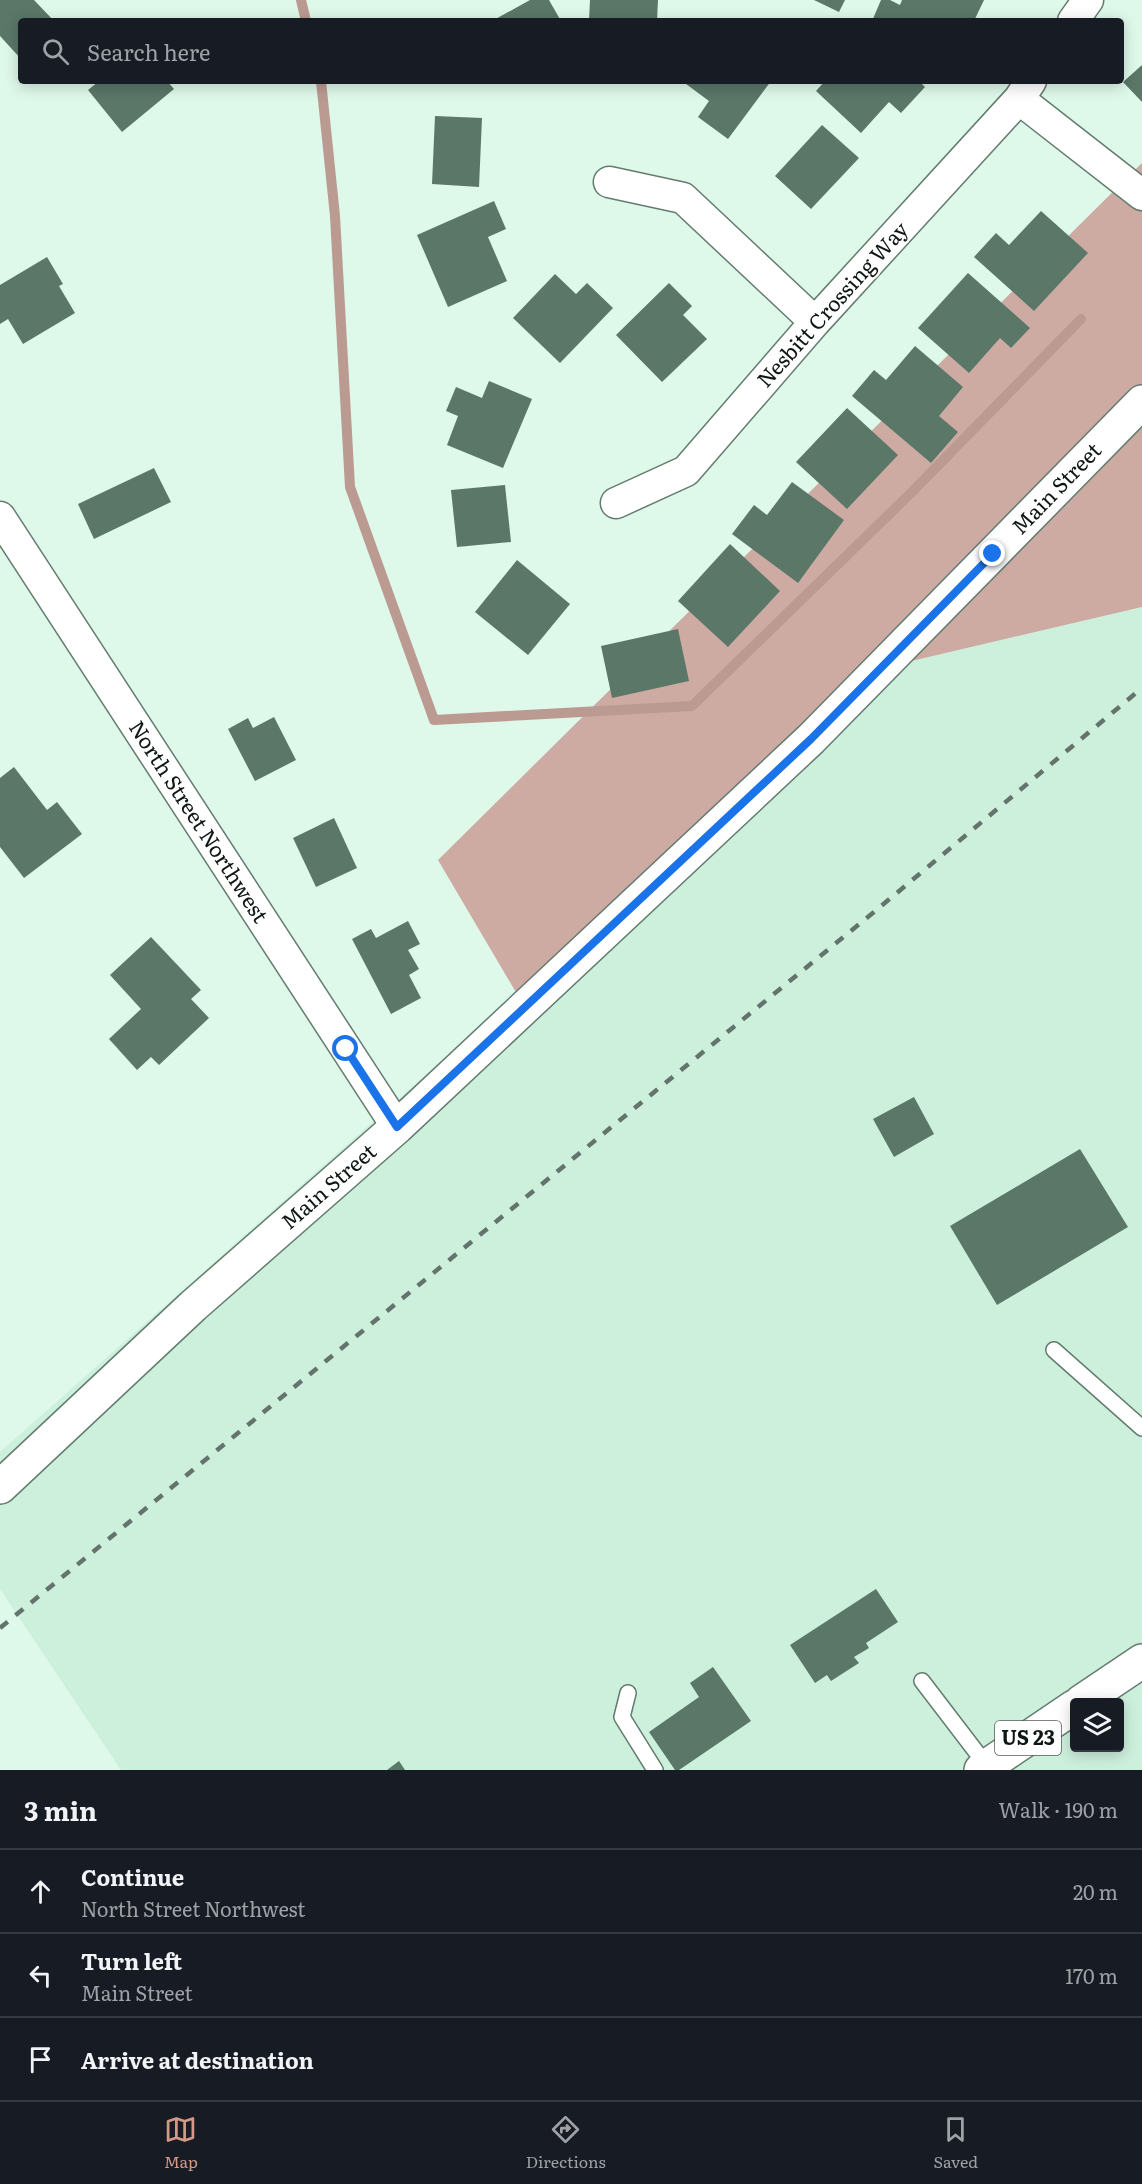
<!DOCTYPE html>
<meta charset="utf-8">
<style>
body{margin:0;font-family:Literata,serif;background:#242831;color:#f1f3f6}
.controls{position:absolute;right:18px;bottom:18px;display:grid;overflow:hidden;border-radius:6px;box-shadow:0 3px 15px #0003}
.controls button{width:54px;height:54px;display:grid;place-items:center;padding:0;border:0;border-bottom:2px solid #363941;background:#171b24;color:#f1f3f6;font:30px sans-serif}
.stop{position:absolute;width:18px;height:18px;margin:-14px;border:4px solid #1a73e8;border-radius:50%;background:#fff}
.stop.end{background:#1a73e8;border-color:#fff;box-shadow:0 2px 6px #0008}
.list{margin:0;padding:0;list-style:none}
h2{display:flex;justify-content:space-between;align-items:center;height:78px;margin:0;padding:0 24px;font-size:26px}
h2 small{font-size:20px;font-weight:400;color:#9ea1a6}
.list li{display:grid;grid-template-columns:39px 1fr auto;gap:18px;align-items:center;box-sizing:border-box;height:84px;padding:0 24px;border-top:2px solid #363941}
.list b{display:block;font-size:22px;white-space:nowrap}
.list p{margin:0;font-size:20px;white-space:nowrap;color:#9ea1a6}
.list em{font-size:20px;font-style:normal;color:#9ea1a6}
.icon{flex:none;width:33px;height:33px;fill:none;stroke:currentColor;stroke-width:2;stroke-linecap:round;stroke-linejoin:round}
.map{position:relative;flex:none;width:1142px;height:1770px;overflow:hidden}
.search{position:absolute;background:#171b24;box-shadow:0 3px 15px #0003;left:18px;right:18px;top:18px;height:66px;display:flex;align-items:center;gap:15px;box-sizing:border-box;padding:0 21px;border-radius:6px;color:#9ea1a6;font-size:22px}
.sheet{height:330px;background:#171b24}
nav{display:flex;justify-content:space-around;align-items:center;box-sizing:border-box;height:84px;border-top:2px solid #363941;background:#171b24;font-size:16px;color:#9ea1a6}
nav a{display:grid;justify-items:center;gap:3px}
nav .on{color:#d59887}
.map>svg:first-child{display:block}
.built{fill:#cdf0dd;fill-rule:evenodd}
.forest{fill:#cdaba3}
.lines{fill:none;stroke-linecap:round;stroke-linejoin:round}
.stream{stroke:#bb9a91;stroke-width:10}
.building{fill:#5a7768}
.lane-casing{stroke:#647c6f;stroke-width:18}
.street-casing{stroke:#647c6f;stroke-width:33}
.secondary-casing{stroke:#647c6f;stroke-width:36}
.primary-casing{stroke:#647c6f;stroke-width:36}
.lane{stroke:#fff;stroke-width:15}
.street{stroke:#fff;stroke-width:30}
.secondary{stroke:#fff;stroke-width:33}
.primary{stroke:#fff;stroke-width:33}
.rail{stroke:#64746c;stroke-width:4.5;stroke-dasharray:10 10;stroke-linecap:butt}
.route{stroke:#1a73e8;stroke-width:8}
.labels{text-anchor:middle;stroke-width:4.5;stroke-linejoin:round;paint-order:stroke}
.shield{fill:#fefefe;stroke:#565c5a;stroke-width:1.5}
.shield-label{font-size:20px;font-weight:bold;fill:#0e1713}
.street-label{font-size:21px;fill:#0e1713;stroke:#fefefe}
</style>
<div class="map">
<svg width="1142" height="1770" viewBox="0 0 1142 1770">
<rect width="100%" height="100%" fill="#def8ea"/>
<!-- built -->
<path class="built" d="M 1142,607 L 1142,1770 L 121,1770 L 0,1589 L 0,1452 L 613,909 L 903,663 ZM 1074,1702 L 1120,1702 L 1120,1748 L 1074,1748 Z"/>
<!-- forest -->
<path class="forest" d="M 1142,163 L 1142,607 L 903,663 L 517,994 L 438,860 Z"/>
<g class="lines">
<!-- stream -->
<path class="stream" d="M 301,0 L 306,21
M 321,81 L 335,216 L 350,487 L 434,720 L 692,706 L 912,492 L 1081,319"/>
</g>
<!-- building -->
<path class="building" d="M 0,0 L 34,0 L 54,21 L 21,21 L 21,59 L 0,36 Z
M 530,0 L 549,0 L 561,21 L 492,21 Z
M 590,0 L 658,0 L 657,21 L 589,21 Z
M 814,0 L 845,0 L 839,12 Z
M 881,0 L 890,0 L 900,5 L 902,0 L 984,0 L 974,21 L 872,21 Z
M 1142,65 L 1142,102 L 1123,82 Z
M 99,81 L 167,81 L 174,89 L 122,132 L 88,90 Z
M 682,81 L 771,81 L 728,139 L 698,117 L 709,101 Z
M 825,81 L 919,81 L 925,87 L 901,113 L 889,102 L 861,133 L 816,91 Z
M 435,116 L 482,118 L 479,187 L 432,184 Z
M 822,125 L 859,158 L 811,209 L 775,176 Z
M 494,201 L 506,229 L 488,237 L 507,281 L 448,307 L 417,235 Z
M 1041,211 L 1088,253 L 1034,311 L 974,257 L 996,233 L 1009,245 Z
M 47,257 L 63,284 L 59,286 L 75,313 L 23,344 L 8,319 L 0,324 L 0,285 Z
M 968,273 L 1030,328 L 1011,348 L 1000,338 L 969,373 L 918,328 Z
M 555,274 L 576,294 L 587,283 L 613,308 L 560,363 L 513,318 Z
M 669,283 L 692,306 L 683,315 L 707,339 L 662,382 L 616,335 Z
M 915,346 L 963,387 L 939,416 L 958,432 L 931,463 L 852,396 L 874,370 L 886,380 Z
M 489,381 L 532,399 L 503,468 L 447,445 L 458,416 L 446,411 L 456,387 L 482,398 Z
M 847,408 L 898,455 L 847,509 L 796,462 Z
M 154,468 L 171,502 L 94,539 L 78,504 Z
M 792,482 L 844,520 L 798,583 L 732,534 L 754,505 L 767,515 Z
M 505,485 L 511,542 L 457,547 L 451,490 Z
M 730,544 L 780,591 L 728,647 L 678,601 Z
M 517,560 L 570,604 L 528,655 L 475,612 Z
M 678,629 L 689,681 L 612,698 L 601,646 Z
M 274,717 L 296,760 L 255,781 L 228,729 L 248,718 L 253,728 Z
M 14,767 L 47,810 L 57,802 L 82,834 L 24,878 L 0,847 L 0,778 Z
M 334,818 L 357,868 L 316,887 L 293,838 Z
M 408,921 L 420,944 L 408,950 L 419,969 L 409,975 L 421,998 L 391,1014 L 352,939 L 371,929 L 376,938 Z
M 151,937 L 201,990 L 191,999 L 209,1018 L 159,1065 L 151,1057 L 137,1070 L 109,1039 L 141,1009 L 110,975 Z
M 914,1097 L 934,1134 L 894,1157 L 873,1119 Z
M 1080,1149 L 1128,1227 L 997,1305 L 950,1226 Z
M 876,1589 L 898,1622 L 866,1643 L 869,1648 L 854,1657 L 859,1663 L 831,1681 L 827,1675 L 815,1683 L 790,1645 Z
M 713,1667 L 751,1721 L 679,1770 L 675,1770 L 649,1732 L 699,1697 L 690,1683 Z
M 399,1761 L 405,1770 L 387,1770 Z"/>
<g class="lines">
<!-- lane casing -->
<g class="lane-casing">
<path id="lane" d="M 1054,1350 L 1142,1428
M 922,1681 L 987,1766
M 628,1693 L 622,1717 L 655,1770"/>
</g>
<!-- street casing -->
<g class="street-casing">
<path id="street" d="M 1073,21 L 1088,0
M 1019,99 L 1142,195
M 609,182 L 683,198 L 815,322
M 616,503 L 686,471 L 815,322 L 1019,99 L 1031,81
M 0,517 L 397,1127"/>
</g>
<!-- secondary casing -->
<g class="secondary-casing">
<path id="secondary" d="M 0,1487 L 193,1306 L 397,1127 L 811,739 L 1142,402"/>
</g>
<!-- primary casing -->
<g class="primary-casing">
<path id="primary" d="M 1081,1702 L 1142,1661
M 981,1770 L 1074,1707"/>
</g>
<!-- lane -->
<use href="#lane" class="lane"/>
<!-- street -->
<use href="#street" class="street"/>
<!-- secondary -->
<use href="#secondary" class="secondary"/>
<!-- primary -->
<use href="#primary" class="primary"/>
<!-- rail -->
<path class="rail" d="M 0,1628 L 874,912 L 1142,688"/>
</g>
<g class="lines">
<!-- route -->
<path class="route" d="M 346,1049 L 397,1127 L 811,739 L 993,554"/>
</g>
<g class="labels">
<!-- shield labels -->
<rect class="shield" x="995" y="1721" width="66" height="34" rx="4.5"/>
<g class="shield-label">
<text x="1028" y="1745">US 23</text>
</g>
<!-- street labels -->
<g class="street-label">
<text transform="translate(833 305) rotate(-48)" y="7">Nesbitt Crossing Way</text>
<text transform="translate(1057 489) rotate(-46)" y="7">Main Street</text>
<text transform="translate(198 822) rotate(57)" y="7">North Street Northwest</text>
<text transform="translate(329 1187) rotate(-41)" y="7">Main Street</text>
</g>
</g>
</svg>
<div class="controls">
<button><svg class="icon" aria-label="layers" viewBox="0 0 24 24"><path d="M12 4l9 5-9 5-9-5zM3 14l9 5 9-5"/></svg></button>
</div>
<div class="stop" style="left:346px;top:1049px"></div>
<div class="stop end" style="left:993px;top:554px"></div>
<div class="search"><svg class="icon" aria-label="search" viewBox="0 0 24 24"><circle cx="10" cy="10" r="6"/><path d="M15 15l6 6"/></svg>Search here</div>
</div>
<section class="sheet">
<h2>3 min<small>Walk · 190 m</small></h2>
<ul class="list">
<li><svg class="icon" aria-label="ahead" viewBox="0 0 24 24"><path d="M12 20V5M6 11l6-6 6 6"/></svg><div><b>Continue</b><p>North Street Northwest</p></div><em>20 m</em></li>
<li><svg class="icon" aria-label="left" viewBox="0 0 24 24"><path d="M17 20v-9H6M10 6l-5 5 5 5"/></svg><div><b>Turn left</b><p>Main Street</p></div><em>170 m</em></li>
<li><svg class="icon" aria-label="arrive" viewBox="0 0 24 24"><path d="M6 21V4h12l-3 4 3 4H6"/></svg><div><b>Arrive at destination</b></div></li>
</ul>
</section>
<nav>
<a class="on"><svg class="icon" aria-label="map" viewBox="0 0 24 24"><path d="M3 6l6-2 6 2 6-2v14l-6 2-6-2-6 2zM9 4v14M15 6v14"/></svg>Map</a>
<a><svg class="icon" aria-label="directions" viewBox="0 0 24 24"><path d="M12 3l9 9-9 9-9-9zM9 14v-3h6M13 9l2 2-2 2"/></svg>Directions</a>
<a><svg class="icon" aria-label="saved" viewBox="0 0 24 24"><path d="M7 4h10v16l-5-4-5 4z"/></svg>Saved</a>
</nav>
